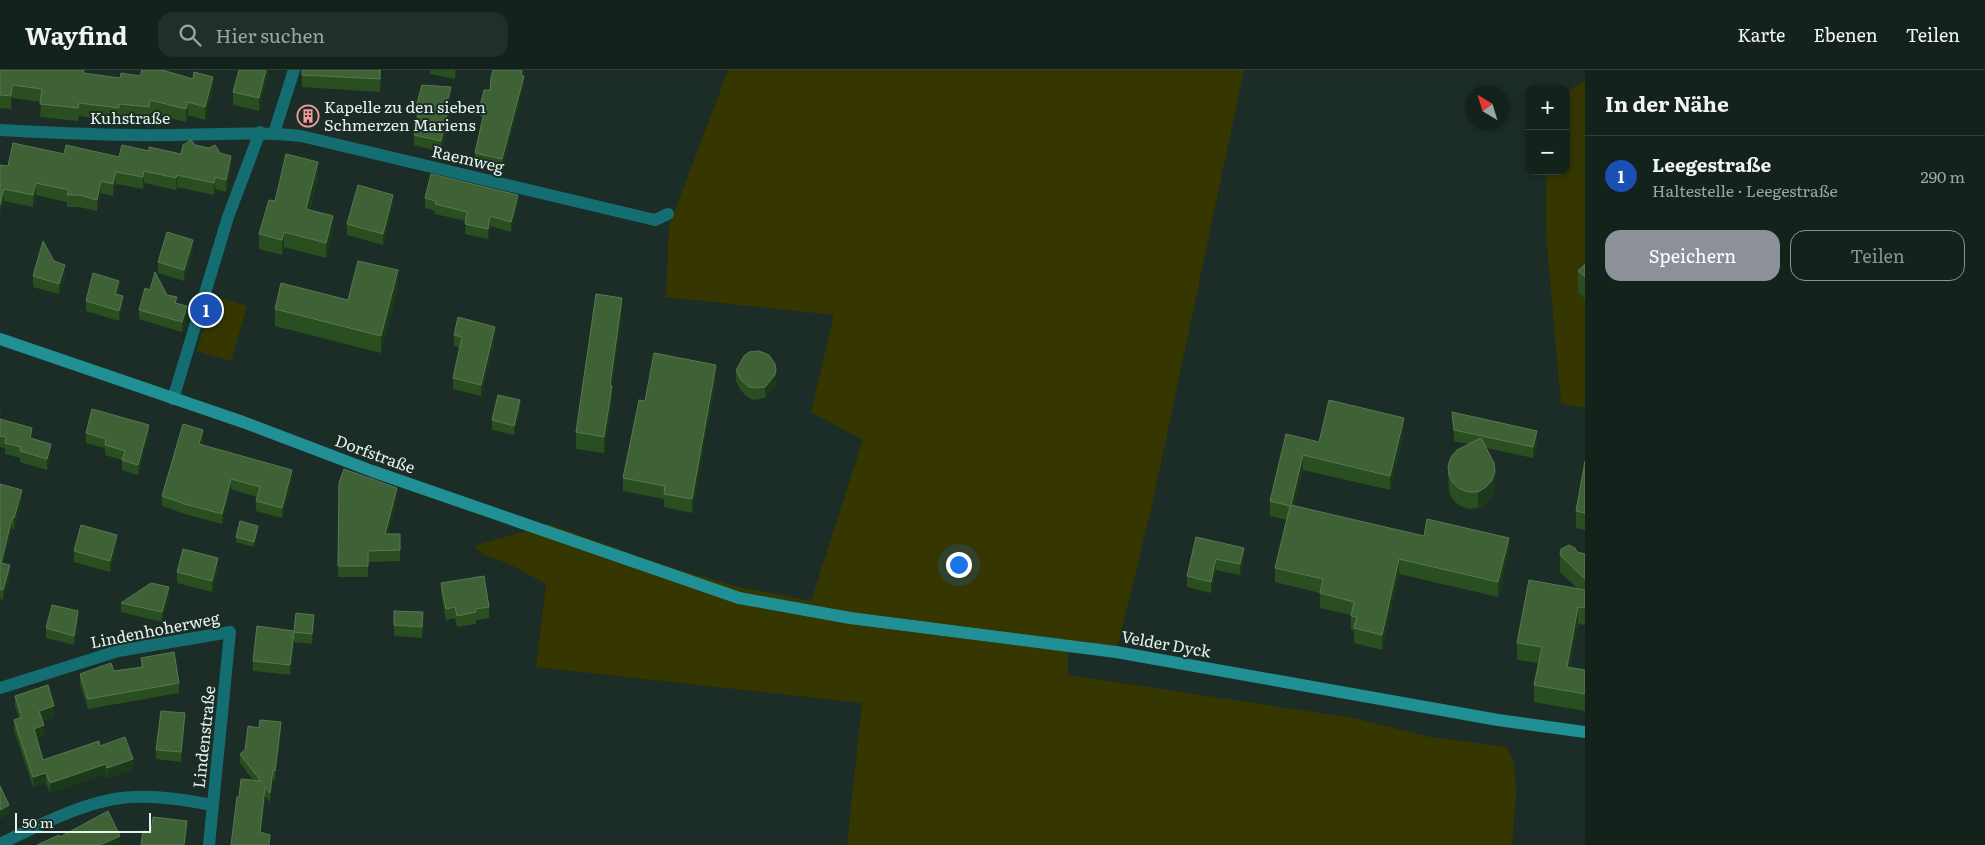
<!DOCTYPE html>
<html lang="de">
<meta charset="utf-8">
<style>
body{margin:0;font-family:Literata,serif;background:#212f29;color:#f1f3f6}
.controls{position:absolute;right:15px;top:15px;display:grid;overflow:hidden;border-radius:10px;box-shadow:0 2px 8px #0003}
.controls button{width:45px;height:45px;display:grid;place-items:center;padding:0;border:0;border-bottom:1px solid #333f3b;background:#14221c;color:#f1f3f6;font:25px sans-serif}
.compass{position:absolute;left:1465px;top:15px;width:45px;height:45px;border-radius:50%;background:#14221c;box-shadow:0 2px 8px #0003;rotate:322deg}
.scale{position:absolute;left:15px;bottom:12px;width:136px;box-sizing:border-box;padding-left:5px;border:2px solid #e6f2ed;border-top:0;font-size:14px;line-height:18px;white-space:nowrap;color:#e6f2ed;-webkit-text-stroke:4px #1b2d26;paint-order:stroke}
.you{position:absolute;left:958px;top:494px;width:18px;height:18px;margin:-12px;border:4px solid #fff;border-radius:50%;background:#1a73e8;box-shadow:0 0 0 8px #1a73e833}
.badge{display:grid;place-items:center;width:32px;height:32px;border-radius:50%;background:#8c9099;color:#fff;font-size:16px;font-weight:700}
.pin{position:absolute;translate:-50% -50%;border:2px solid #fff;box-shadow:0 1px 5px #0006}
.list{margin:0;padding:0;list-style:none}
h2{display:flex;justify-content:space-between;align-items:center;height:65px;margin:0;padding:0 20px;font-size:21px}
h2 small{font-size:16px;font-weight:400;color:#9da4a3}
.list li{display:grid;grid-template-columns:32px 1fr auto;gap:15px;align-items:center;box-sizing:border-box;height:80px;padding:0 20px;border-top:1px solid #333f3b}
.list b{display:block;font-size:19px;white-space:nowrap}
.list p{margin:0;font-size:16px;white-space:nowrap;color:#9da4a3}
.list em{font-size:16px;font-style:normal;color:#9da4a3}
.actions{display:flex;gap:10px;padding:15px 20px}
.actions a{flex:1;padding:11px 0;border:1px solid #8c9099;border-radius:15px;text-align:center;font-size:18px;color:#8c9099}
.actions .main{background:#8c9099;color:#fff}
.icon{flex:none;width:28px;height:28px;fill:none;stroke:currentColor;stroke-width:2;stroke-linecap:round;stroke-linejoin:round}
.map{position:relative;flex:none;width:1585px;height:775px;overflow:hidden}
header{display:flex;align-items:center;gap:30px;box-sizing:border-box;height:70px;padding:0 25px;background:#14221c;border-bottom:1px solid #333f3b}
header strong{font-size:24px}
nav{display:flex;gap:28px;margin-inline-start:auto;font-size:18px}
.search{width:350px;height:45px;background:#212f29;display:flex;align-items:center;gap:12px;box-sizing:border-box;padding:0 18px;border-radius:15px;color:#9da4a3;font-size:19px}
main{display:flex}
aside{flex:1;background:#14221c}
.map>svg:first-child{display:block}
.green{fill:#363600}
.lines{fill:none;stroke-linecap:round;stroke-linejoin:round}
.street{stroke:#146e71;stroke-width:12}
.secondary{stroke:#209095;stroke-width:12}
.wall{fill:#294f20}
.shaded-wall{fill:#1b3a19}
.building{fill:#3e6136;stroke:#587853}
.labels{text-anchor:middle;stroke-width:4;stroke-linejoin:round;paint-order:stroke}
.poi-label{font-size:16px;fill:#e6f2ed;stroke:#1b2d26;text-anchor:start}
.street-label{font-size:16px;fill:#e6f2ed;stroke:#1b2d26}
</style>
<header>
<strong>Wayfind</strong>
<div class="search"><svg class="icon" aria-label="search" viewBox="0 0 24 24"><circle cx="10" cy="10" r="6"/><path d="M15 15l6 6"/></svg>Hier suchen</div>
<nav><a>Karte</a><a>Ebenen</a><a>Teilen</a></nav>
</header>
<main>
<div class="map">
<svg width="1585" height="775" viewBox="0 0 1585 775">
<rect width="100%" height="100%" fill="#1b2d26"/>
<!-- green -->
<path class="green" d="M 728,0 L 1244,0 L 1151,440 L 1116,582 L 1068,573 L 1068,605 L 1353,648 L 1430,667 L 1507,677 L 1514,692 L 1516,724 L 1512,775 L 847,775 L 862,633 L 536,597 L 546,514 L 507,493 L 484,485 L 474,476 L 549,454 L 663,495 L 739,517 L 811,531 L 863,370 L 811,342 L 834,245 L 666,227 L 669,156 Z
M 1585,10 L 1585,338 L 1561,333 L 1546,164 L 1546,101 L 1566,101 L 1566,23 Z
M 213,226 L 247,236 L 231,291 L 197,281 Z"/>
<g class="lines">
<!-- street -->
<path class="street" d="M 0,60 C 56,63 112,66 168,65 C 212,65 256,61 301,66 L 655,150 L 668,144
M 274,63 L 294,0
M 173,329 L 228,147 L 260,62
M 0,618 L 118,581 L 230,562 L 209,775
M 0,774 C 37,756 91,728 133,727 C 161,726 186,730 213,735"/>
<!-- secondary -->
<path class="secondary" d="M 0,269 L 243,352 L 372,401 L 739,528 L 850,548 L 1116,582 L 1498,650 L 1585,662"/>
</g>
<!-- wall -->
<path class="wall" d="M 0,0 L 85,4 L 120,8 L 140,6 L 164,1 L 213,20 L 205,50 L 188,45 L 186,52 L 150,43 L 149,50 L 119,47 L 119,51 L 79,46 L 78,51 L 40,47 L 41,32 L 12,28 L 11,39 L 0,38 Z
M 239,0 L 269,0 L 259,41 L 233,35 L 233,22 Z
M 302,0 L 381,0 L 380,22 L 302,17 Z
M 430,0 L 457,0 L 455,9 L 430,4 Z
M 524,0 L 523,6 L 524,16 L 502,99 L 475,93 L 475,83 L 483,47 L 480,46 L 480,36 L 490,20 Z
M 451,27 L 446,44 L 447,55 L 441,82 L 414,75 L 414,65 L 418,48 L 416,47 L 416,37 Z
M 195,75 L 220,83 L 231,97 L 226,122 L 215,119 L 214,125 L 177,117 L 176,120 L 144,113 L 143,119 L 116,114 L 113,126 L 101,123 L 97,141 L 79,137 L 67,137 L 67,132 L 36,125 L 33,137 L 4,131 L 0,95 L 8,96 L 64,84 L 119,87 L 149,81 L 181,84 Z
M 318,107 L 310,140 L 333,161 L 326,188 L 284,177 L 282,185 L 259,179 L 259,164 L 275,131 Z
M 425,128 L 518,135 L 511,162 L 490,156 L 488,169 L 465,164 L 466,151 L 435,144 L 435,141 L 425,138 Z
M 393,136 L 383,175 L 347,165 L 347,154 Z
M 193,181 L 184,211 L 158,203 L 158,192 Z
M 1585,194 L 1585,229 L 1578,222 L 1578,201 Z
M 65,205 L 59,224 L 33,217 L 33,206 Z
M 398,217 L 381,283 L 275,256 L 275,239 L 348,230 Z
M 119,221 L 117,225 L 123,236 L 119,251 L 86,241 L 86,231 Z
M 177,233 L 187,246 L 182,262 L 139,249 L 139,240 Z
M 622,245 L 612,316 L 612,332 L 604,383 L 576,379 L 576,362 Z
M 454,265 L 495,269 L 481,326 L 453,319 L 453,308 L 460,278 L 454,276 Z
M 736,300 L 776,311 L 775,316 L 765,328 L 754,330 L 749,328 L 741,321 L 736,311 Z
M 716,308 L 692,443 L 664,437 L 664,429 L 623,421 L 623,408 L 645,331 Z
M 520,340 L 514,365 L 492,360 L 492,350 Z
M 1452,342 L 1537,372 L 1533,388 L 1487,378 L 1495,418 L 1492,427 L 1486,434 L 1478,438 L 1469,439 L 1460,436 L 1453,430 L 1449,422 L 1448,396 L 1469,374 L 1454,371 Z
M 0,349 L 32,369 L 51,385 L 47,400 L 20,392 L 20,388 L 5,384 L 5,378 L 0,377 Z
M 1404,362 L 1390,420 L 1303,400 L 1294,436 L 1424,466 L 1509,482 L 1498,527 L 1399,504 L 1382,580 L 1354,573 L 1354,561 L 1351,560 L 1351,545 L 1320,538 L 1320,523 L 1275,512 L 1275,498 L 1287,450 L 1270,446 L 1270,431 L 1286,364 L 1319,372 Z
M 86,363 L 149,365 L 138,405 L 122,400 L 122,390 L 105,385 L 105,378 L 86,373 Z
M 203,370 L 202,375 L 292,410 L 282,448 L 256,441 L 256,431 L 257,427 L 231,419 L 222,454 L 185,444 L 162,436 L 162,426 Z
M 1585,391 L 1585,460 L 1576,458 L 1576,441 Z
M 339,413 L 397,428 L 388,464 L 400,464 L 400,491 L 368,492 L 368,507 L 338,507 Z
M 0,414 L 22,430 L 14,459 L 12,458 L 3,493 L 10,505 L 3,530 L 0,529 Z
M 258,461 L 254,477 L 236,472 L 236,467 Z
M 1196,467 L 1244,489 L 1240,505 L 1216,500 L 1211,523 L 1187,517 L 1187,506 Z
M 117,476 L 110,502 L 74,492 L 74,481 Z
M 1577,482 L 1585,484 L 1585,555 L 1578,554 L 1570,597 L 1585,600 L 1585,641 L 1534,632 L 1534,615 L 1538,593 L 1517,590 L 1517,573 L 1578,519 L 1560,502 L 1560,485 Z
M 218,500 L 212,522 L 177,513 L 177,502 Z
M 441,513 L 489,537 L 489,548 L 476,550 L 476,554 L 457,557 L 455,548 L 446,550 L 441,524 Z
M 169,527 L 162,552 L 121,542 L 121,533 Z
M 78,551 L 74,575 L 46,568 L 46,558 Z
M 423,554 L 422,568 L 394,566 L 394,555 Z
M 314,555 L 312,574 L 294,572 L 290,605 L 253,601 L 253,591 L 294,561 Z
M 141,588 L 179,613 L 179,623 L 88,639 L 80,614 L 80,604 L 114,601 L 141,597 Z
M 15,626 L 54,646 L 43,650 L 44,665 L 36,668 L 43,690 L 100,676 L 133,699 L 107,708 L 106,704 L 50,723 L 46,713 L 33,717 L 14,660 L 14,650 L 19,648 L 15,636 Z
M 185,653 L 181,692 L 156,689 L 156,680 Z
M 281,662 L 275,710 L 273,710 L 270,732 L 265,726 L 261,762 L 270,765 L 270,775 L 231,775 L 239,727 L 253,710 L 240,693 L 240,684 Z"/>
<!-- shaded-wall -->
<path class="shaded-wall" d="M 266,0 L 269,0 L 259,41 L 259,28 Z
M 455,0 L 457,0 L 455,9 Z
M 522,0 L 524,0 L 521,15 L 521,5 Z
M 524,6 L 524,16 L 502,99 L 502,89 Z
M 213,7 L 213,20 L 205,50 L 205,37 Z
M 12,15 L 12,28 L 11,39 L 11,26 Z
M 451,17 L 451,27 L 444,54 L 444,43 Z
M 188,32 L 188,45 L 186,52 L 186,39 Z
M 447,44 L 447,55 L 441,82 L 441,71 Z
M 231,86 L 231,97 L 226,122 L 226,110 Z
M 318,92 L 318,107 L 306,154 L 306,139 Z
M 144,101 L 144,113 L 143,119 L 143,107 Z
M 116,102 L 116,114 L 113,126 L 113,114 Z
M 177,105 L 177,117 L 176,120 L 176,108 Z
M 215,107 L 215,119 L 214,125 L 214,113 Z
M 101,111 L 101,123 L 97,141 L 97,130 Z
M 36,113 L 36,125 L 33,137 L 33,125 Z
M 4,119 L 4,131 L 0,147 L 0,135 Z
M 393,125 L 393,136 L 383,175 L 383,164 Z
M 518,125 L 518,135 L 511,162 L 511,152 Z
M 333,146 L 333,161 L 326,188 L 326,173 Z
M 490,146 L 490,156 L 488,169 L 488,159 Z
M 284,162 L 284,177 L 282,185 L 282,170 Z
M 193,170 L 193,181 L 184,211 L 184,200 Z
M 65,195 L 65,205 L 59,224 L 59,214 Z
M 398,200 L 398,217 L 381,283 L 381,266 Z
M 119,211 L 119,221 L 115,234 L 115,224 Z
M 123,226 L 123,236 L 119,251 L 119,241 Z
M 622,228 L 622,245 L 610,332 L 610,315 Z
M 187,236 L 187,246 L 182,262 L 182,252 Z
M 495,257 L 495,269 L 481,326 L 481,315 Z
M 716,295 L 716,308 L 692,443 L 692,429 Z
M 776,300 L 775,316 L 765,328 L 765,317 Z
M 612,316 L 612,332 L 604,383 L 604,367 Z
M 520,330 L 520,340 L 514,365 L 514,356 Z
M 1,332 L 1,343 L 0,348 L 0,337 Z
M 1404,348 L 1404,362 L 1390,420 L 1390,406 Z
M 149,355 L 149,365 L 138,405 L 138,395 Z
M 32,358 L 32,369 L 30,368 Z
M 203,360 L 203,370 L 199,384 L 199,374 Z
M 1537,361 L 1537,372 L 1533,388 L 1533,377 Z
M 51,374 L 51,385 L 47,400 L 47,389 Z
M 1303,385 L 1303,400 L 1291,450 L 1291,435 Z
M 292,400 L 292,410 L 282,448 L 282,438 Z
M 1495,402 L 1495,418 L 1492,427 L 1486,434 L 1478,438 L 1478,422 Z
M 231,409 L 231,419 L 222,454 L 222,444 Z
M 397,418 L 397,428 L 385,475 L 385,464 Z
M 22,420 L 22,430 L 14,459 L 14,448 Z
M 12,448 L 12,458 L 1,503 L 1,493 Z
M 258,456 L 258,461 L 254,477 L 254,472 Z
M 117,465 L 117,476 L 110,502 L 110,491 Z
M 1509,468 L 1509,482 L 1498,527 L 1498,512 Z
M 1244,478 L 1244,489 L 1240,505 L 1240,494 Z
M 218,488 L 218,500 L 212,522 L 212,511 Z
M 1216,489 L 1216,500 L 1211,523 L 1211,512 Z
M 1399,489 L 1399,504 L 1382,580 L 1382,565 Z
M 10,495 L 10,505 L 3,530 L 3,520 Z
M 169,517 L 169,527 L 162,552 L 162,542 Z
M 1578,537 L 1578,554 L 1567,614 L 1567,597 Z
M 78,541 L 78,551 L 74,575 L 74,566 Z
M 314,545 L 314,555 L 312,574 L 312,564 Z
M 294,562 L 294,572 L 290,605 L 290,595 Z
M 54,636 L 54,646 L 39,651 L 39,641 Z
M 185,643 L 185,653 L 181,692 L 181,682 Z
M 281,652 L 281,662 L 275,710 L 275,701 Z
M 44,655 L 44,665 L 34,669 L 34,659 Z
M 133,689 L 133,699 L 107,708 L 107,698 Z
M 106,694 L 106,704 L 50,723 L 50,713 Z
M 273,700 L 273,710 L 270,732 L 270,723 Z
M 46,703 L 46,713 L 33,717 L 33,707 Z
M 265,717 L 265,726 L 260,772 L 260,762 Z
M 9,735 L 9,744 L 0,749 L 0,740 Z
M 187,751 L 187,762 L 185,775 L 184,775 Z
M 120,766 L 120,775 L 100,775 Z"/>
<!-- building -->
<path class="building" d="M 0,0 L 84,0 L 83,3 L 120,8 L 121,3 L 140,6 L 142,0 L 162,0 L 193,9 L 194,2 L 213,7 L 205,37 L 188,32 L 186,39 L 150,30 L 149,37 L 119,34 L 119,38 L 79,33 L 78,38 L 40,34 L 42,19 L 12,15 L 11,26 L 0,25 Z
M 239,0 L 266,0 L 259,28 L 233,22 Z
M 302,0 L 380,0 L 380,9 L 302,5 Z
M 493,0 L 522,0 L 521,5 L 524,6 L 502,89 L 475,83 L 485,38 L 480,36 L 484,20 L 490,20 L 491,8 Z
M 422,15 L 451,17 L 444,43 L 447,44 L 441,71 L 414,65 L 420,38 L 416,37 Z
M 191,70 L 195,75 L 209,78 L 215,75 L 220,83 L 231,86 L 226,110 L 215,107 L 214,113 L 177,105 L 176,108 L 144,101 L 143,107 L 116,102 L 113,114 L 101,111 L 97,130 L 79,125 L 67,125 L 69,120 L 36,113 L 33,125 L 4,119 L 0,135 L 0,95 L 8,96 L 13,73 L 64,84 L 66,75 L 119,87 L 122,75 L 149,81 L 149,77 L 181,84 L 183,75 Z
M 286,84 L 318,92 L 306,139 L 333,146 L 326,173 L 284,162 L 282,170 L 259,164 L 269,130 L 275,131 Z
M 431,104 L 518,125 L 511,152 L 490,146 L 488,159 L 465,154 L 467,142 L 435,134 L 436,131 L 425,128 Z
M 358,115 L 393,125 L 383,164 L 347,154 Z
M 167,162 L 193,170 L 184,200 L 158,192 Z
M 43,171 L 54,191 L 65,195 L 59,214 L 33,206 Z
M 358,191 L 398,200 L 381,266 L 275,239 L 281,213 L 348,230 Z
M 1585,194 L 1585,207 L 1578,201 Z
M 155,202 L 167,225 L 177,227 L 175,233 L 187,236 L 182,252 L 139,240 L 145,218 L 150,220 Z
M 93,203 L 119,211 L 115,224 L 123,226 L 119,241 L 86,231 Z
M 596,224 L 622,228 L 610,315 L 612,316 L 604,367 L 576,362 Z
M 458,247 L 495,257 L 481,315 L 453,308 L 462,267 L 454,265 Z
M 759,281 L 769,285 L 775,294 L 776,300 L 775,305 L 765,317 L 754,318 L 749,317 L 741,310 L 736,300 L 744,286 L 749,282 Z
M 654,283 L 716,295 L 692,429 L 664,424 L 665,416 L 623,408 L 639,330 L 645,331 Z
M 498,325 L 520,330 L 514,356 L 492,350 Z
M 1329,330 L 1404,348 L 1390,406 L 1303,385 L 1291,435 L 1424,466 L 1427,449 L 1509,468 L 1498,512 L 1399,489 L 1382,565 L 1354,558 L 1357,547 L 1351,546 L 1354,532 L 1320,523 L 1323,509 L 1275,498 L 1290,436 L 1270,431 L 1286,364 L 1319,372 Z
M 92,339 L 149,355 L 138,395 L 122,390 L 125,381 L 105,375 L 106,369 L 86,363 Z
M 1452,342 L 1537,361 L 1533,377 L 1454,360 Z
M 0,349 L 32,358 L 30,368 L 51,374 L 47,389 L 20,381 L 21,377 L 5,373 L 6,367 L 0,366 Z
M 183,354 L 203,360 L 199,374 L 292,400 L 282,438 L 256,431 L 260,417 L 231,409 L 222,444 L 185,434 L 162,426 Z
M 1481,368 L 1494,393 L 1495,402 L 1492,410 L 1486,417 L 1478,422 L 1469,422 L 1460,419 L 1453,413 L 1449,405 L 1448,396 L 1451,387 L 1457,380 Z
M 1585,391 L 1585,443 L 1576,441 Z
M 344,399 L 397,418 L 385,464 L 400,464 L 400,480 L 368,481 L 368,496 L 338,496 L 339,413 Z
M 0,414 L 22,420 L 14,448 L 12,448 L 1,493 L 10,495 L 3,520 L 0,519 Z
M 240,451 L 258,456 L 254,472 L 236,467 Z
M 81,455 L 117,465 L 110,491 L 74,481 Z
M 1196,467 L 1244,478 L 1240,494 L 1216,489 L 1211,512 L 1187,506 Z
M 1569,475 L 1575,478 L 1577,482 L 1585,484 L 1585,509 L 1560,485 L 1561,479 Z
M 183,479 L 218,488 L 212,511 L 177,502 Z
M 484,506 L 489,537 L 475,539 L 476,542 L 457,546 L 455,537 L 446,539 L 441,513 Z
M 1529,510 L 1585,520 L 1585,538 L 1578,537 L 1567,597 L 1585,600 L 1585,624 L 1534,615 L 1542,577 L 1517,573 Z
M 151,513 L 169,517 L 162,542 L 121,533 Z
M 52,535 L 78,541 L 74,566 L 46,558 Z
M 394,541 L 423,542 L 422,557 L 394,555 Z
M 296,543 L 314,545 L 312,564 L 294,562 L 290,595 L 253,591 L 257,556 L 294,561 Z
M 174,582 L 179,613 L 88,629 L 80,604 L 111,593 L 114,601 L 143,597 L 141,588 Z
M 48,615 L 54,636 L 39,641 L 44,655 L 34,659 L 43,690 L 99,671 L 100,676 L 125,667 L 133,689 L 107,698 L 106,694 L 50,713 L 46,703 L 33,707 L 14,650 L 22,647 L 15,626 Z
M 161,641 L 185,643 L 181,682 L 156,680 Z
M 260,650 L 281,652 L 275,701 L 273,700 L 270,723 L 265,717 L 260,762 L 270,765 L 269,775 L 231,775 L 237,727 L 239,727 L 241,709 L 261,711 L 240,684 L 245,680 L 248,656 L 259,658 Z
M 0,716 L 9,735 L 0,740 Z
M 108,741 L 120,766 L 100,775 L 37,775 L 59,765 L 60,767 Z
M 153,747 L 187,751 L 184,775 L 141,775 L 143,761 L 151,762 Z"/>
<!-- icons -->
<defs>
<g id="building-ring" transform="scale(1.125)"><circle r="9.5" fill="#1b2d26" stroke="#f59b99" stroke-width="1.5"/><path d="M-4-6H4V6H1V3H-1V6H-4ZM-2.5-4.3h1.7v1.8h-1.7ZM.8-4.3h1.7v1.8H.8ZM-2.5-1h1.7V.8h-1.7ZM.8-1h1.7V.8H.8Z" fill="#f59b99"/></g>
</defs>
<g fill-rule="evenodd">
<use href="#building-ring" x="308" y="46"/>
</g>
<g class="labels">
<!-- poi labels -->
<g class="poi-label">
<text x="324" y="43">Kapelle zu den sieben<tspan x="324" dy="18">Schmerzen Mariens</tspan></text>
</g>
<!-- street labels -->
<g class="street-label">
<text x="130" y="54">Kuhstraße</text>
<text transform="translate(468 89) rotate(13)" y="6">Raemweg</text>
<text transform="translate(375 384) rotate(20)" y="6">Dorfstraße</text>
<text transform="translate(155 560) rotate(-11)" y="6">Lindenhoherweg</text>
<text transform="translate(1166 574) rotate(10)" y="6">Velder Dyck</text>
<text transform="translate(204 667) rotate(-84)" y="6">Lindenstraße</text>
</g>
</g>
</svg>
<div class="controls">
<button>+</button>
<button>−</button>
</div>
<svg class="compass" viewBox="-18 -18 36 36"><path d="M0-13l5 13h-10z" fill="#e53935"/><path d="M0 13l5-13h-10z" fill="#9da4a3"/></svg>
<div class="scale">50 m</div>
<div class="you"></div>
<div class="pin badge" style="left:206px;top:240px;background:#1a4fb4">1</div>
</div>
<aside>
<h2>In der Nähe<small></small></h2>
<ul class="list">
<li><span class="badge" style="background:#1a4fb4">1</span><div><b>Leegestraße</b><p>Haltestelle · Leegestraße</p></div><em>290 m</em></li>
</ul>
<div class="actions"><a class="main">Speichern</a><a>Teilen</a></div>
</aside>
</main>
